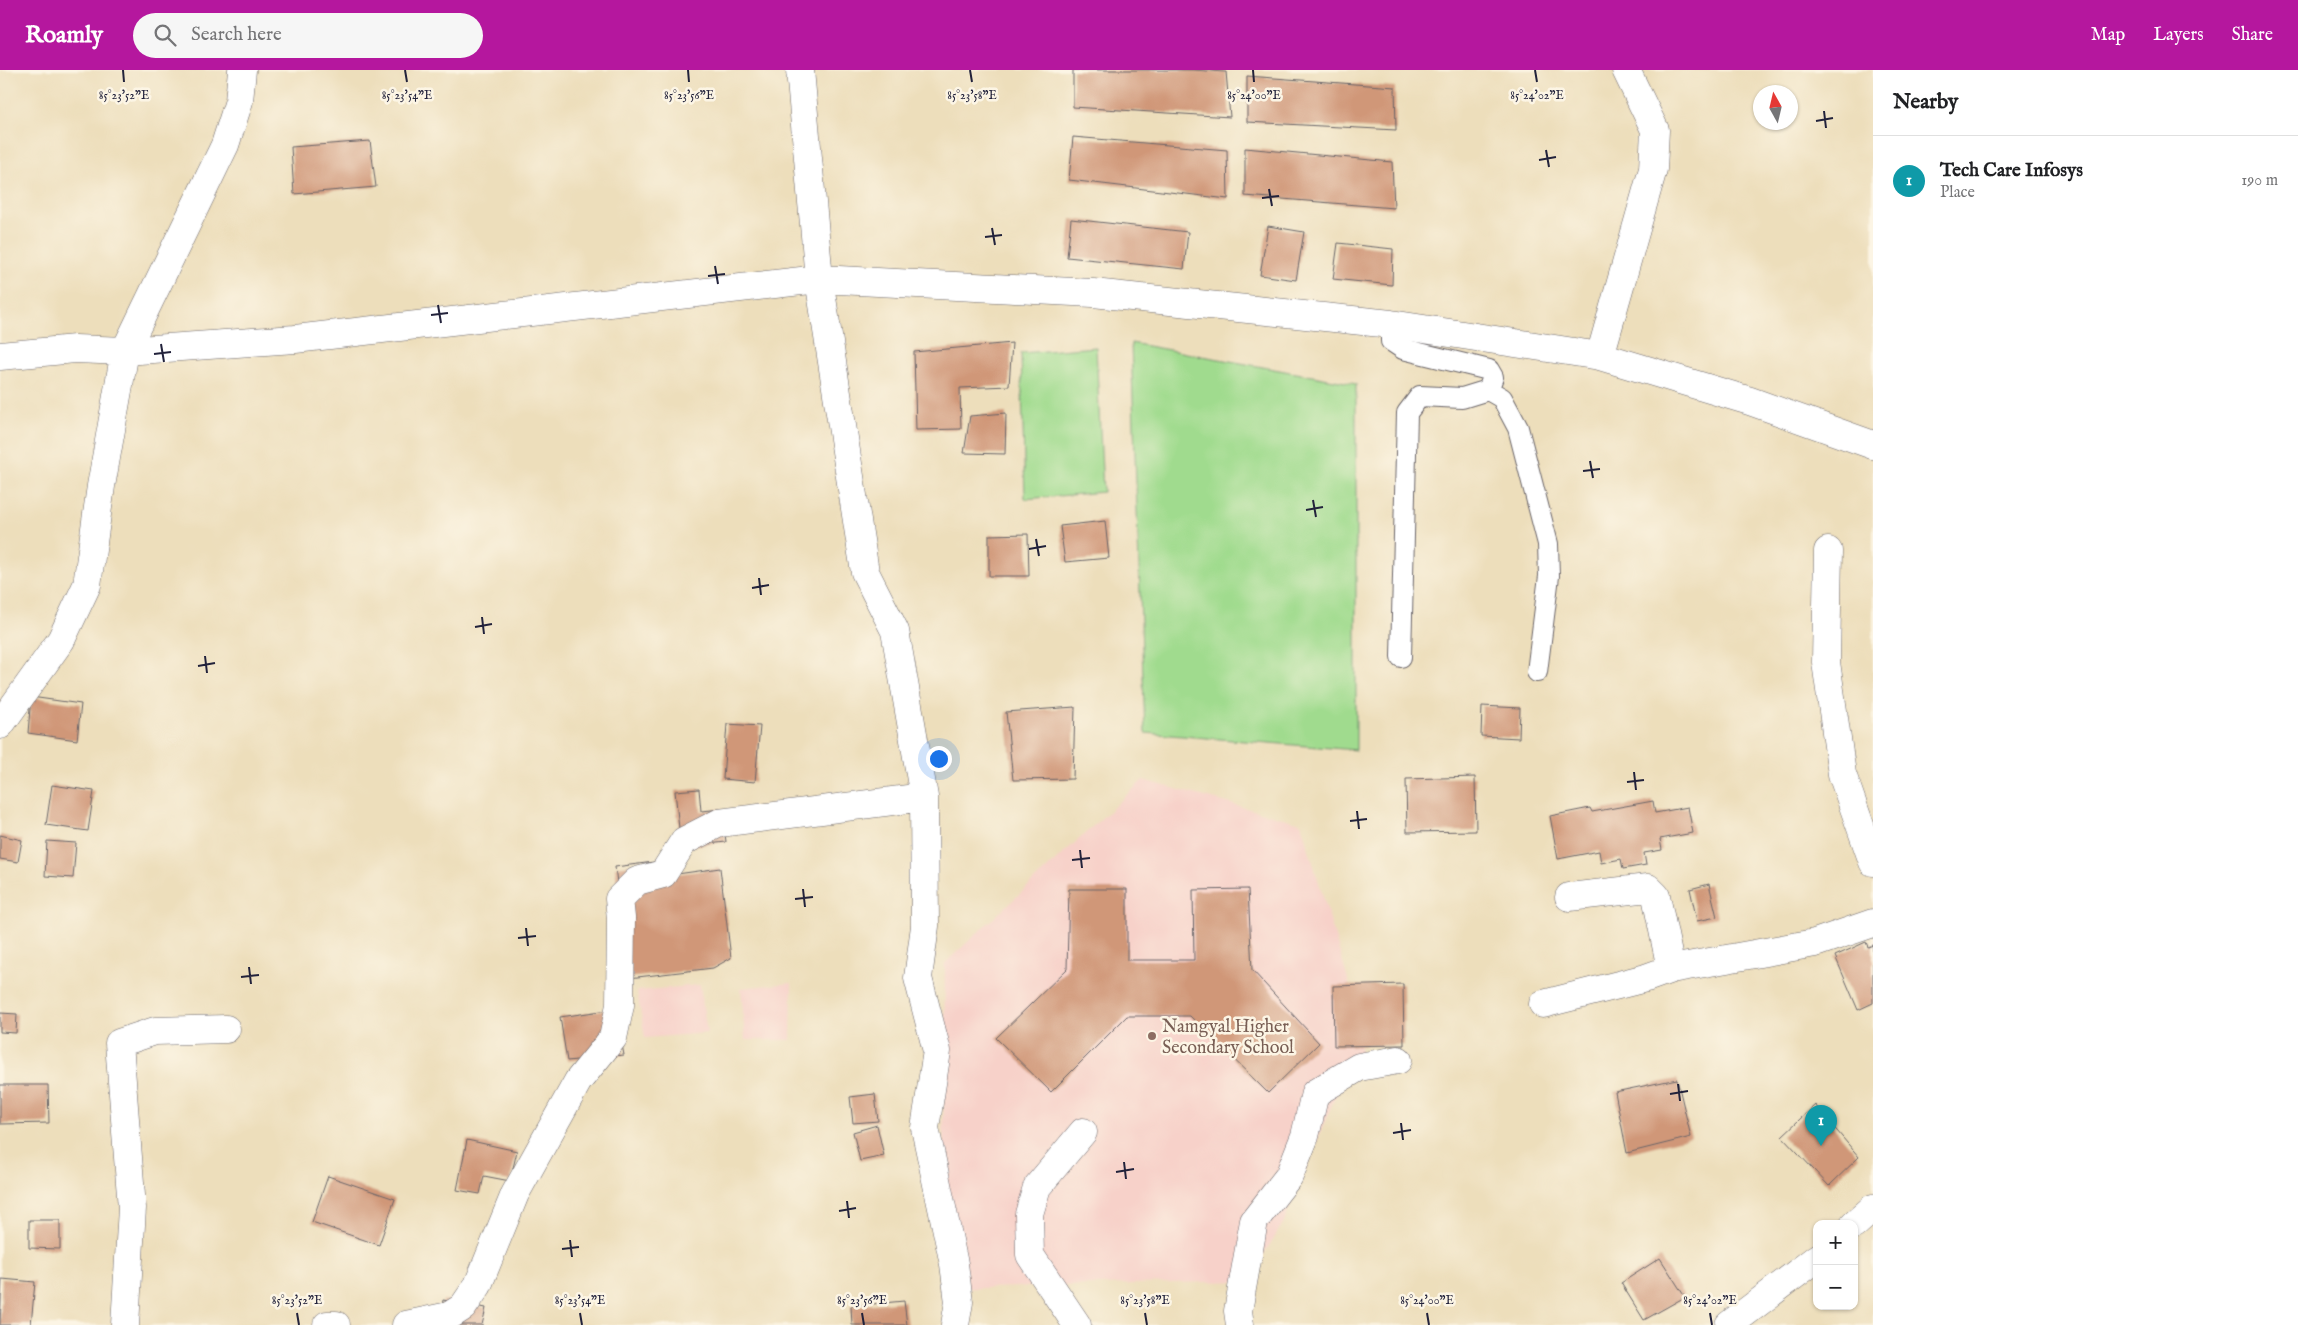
<!DOCTYPE html>
<meta charset="utf-8">
<style>
body{margin:0;font-family:"IM FELL English",serif;background:#f6f6f6;color:#202124}
.controls{position:absolute;right:15px;bottom:15px;display:grid;overflow:hidden;border-radius:10px;box-shadow:0 1px 4px #0004}
.controls button{width:45px;height:45px;display:grid;place-items:center;padding:0;border:0;border-bottom:1px solid #e0e0e0;background:#fff;color:#202124;font:25px sans-serif}
.compass{position:absolute;left:1753px;top:15px;width:45px;height:45px;border-radius:50%;background:#fff;box-shadow:0 1px 4px #0004;rotate:352deg}
.you{position:absolute;left:938px;top:688px;width:18px;height:18px;margin:-12px;border:4px solid #fff;border-radius:50%;background:#1a73e8;box-shadow:0 0 0 8px #1a73e833}
.badge{display:grid;place-items:center;width:32px;height:32px;border-radius:50%;background:#b5179e;color:#fff;font-size:16px;font-weight:700}
.pin{position:absolute;translate:-50% -41px;filter:drop-shadow(0 1px 2px #0008)}
.pin::after{content:'';position:absolute;top:26px;width:18px;height:15px;background:inherit;clip-path:polygon(0 0,100% 0,50% 100%)}
.list{margin:0;padding:0;list-style:none}
h2{display:flex;justify-content:space-between;align-items:center;height:65px;margin:0;padding:0 20px;font-size:21px}
h2 small{font-size:16px;font-weight:400;color:#757577}
.list li{display:grid;grid-template-columns:32px 1fr auto;gap:15px;align-items:center;box-sizing:border-box;height:90px;padding:0 20px;border-top:1px solid #e0e0e0}
.list b{display:block;font-size:19px;white-space:nowrap}
.list p{margin:0;font-size:16px;white-space:nowrap;color:#757577}
.list em{font-size:16px;font-style:normal;color:#757577}
.icon{flex:none;width:28px;height:28px;fill:none;stroke:currentColor;stroke-width:2;stroke-linecap:round;stroke-linejoin:round}
.map{position:relative;flex:none;width:1873px;height:1255px;overflow:hidden}
header{display:flex;align-items:center;gap:30px;box-sizing:border-box;height:70px;padding:0 25px;background:#b5179e;color:#fff}
header strong{font-size:24px}
nav{display:flex;gap:28px;margin-inline-start:auto;font-size:18px}
.search{width:350px;height:45px;background:#f6f6f6;display:flex;align-items:center;gap:12px;box-sizing:border-box;padding:0 18px;border-radius:28px;color:#757577;font-size:19px}
main{display:flex}
aside{flex:1;background:#fff}
.map>svg:first-child{display:block}
.built{fill:#f7d1c9}
.green{fill:#a0db8e;stroke:#617e64}
.building{fill:#d09778}
.lines{fill:none;stroke-linecap:round;stroke-linejoin:round}
.service-casing{stroke:#696468;stroke-width:22}
.minor-casing{stroke:#696468;stroke-width:29}
.secondary-casing{stroke:#696468;stroke-width:29}
.service{stroke:#fff;stroke-width:20}
.minor{stroke:#fff;stroke-width:28}
.secondary{stroke:#fff;stroke-width:28}
.ticks{fill:none;stroke:#22223b;stroke-width:2}
.education-dot{fill:#8d6e63;stroke:#fcf5e5;stroke-width:2}
.labels{text-anchor:middle;stroke-width:5;stroke-linejoin:round;paint-order:stroke}
.education-label{font-size:18px;fill:#785e54;stroke:#fcf5e5;text-anchor:start}
.ticks-label{font-size:12px;text-anchor:middle;fill:#22223b;stroke:#fcf5e5;stroke-width:5;stroke-linejoin:round;paint-order:stroke}
</style>
<header>
<strong>Roamly</strong>
<div class="search"><svg class="icon" aria-label="search" viewBox="0 0 24 24"><circle cx="10" cy="10" r="6"/><path d="M15 15l6 6"/></svg>Search here</div>
<nav><a>Map</a><a>Layers</a><a>Share</a></nav>
</header>
<main>
<div class="map">
<svg width="1873" height="1255" viewBox="0 0 1873 1255">
<rect width="100%" height="100%" fill="#fcf5e5"/>
<filter id="ink" filterUnits="userSpaceOnUse"><feTurbulence type="fractalNoise" baseFrequency=".02" numOctaves="2"/><feDisplacementMap in="SourceGraphic" scale="10" xChannelSelector="R" yChannelSelector="G"/><feConvolveMatrix kernelMatrix="1 2 1 2 8 2 1 2 1" color-interpolation-filters="sRGB"/></filter>
<filter id="wash" filterUnits="userSpaceOnUse"><feTurbulence type="fractalNoise" baseFrequency=".0096" numOctaves="4" result="noise"/><feDisplacementMap in="SourceGraphic" scale="20" xChannelSelector="R" yChannelSelector="G"/><feGaussianBlur stdDeviation="1.12" result="paint"/><feColorMatrix in="noise" values="0 0 0 0 0 0 0 0 0 0 0 0 0 0 0 0 0 1.4 0 .05"/><feComposite in="paint" operator="in"/></filter>
<g filter="url(#wash)">
<rect width="100%" height="100%" fill="#eddebb"/>
<!-- built -->
<path class="built" d="M 1143,710 L 1301,753 L 1357,940 L 1361,992 L 1335,1027 L 1284,1152 L 1247,1211 L 947,1219 L 943,1089 L 945,893 Z
M 792,913 L 791,970 L 745,970 L 741,918 Z
M 700,915 L 707,963 L 645,968 L 637,921 Z"/>
<!-- green -->
<path class="green" d="M 1131,273 L 1356,314 L 1356,680 L 1145,663 Z
M 1096,277 L 1103,422 L 1025,429 L 1021,283 Z"/>
<g id="blocks">
<!-- building -->
<path class="building" d="M 1073,0 L 1192,0 L 1226,2 L 1230,47 L 1073,37 Z
M 1247,6 L 1395,17 L 1396,60 L 1247,52 Z
M 1073,67 L 1227,80 L 1228,129 L 1069,110 Z
M 370,71 L 376,117 L 294,124 L 291,77 Z
M 1245,78 L 1392,92 L 1394,138 L 1245,126 Z
M 1071,149 L 1188,162 L 1184,199 L 1067,187 Z
M 1268,156 L 1304,162 L 1296,210 L 1260,205 Z
M 1338,173 L 1393,179 L 1392,215 L 1333,209 Z
M 1012,273 L 1009,316 L 960,318 L 961,359 L 916,360 L 914,282 Z
M 1006,343 L 1005,384 L 964,383 L 970,346 Z
M 1105,451 L 1109,488 L 1065,492 L 1060,456 Z
M 1028,464 L 1029,506 L 989,506 L 989,465 Z
M 31,627 L 81,634 L 77,670 L 28,663 Z
M 1482,636 L 1520,638 L 1519,668 L 1481,666 Z
M 1075,637 L 1073,709 L 1013,710 L 1006,642 Z
M 727,654 L 760,656 L 755,712 L 723,709 Z
M 1475,707 L 1476,761 L 1407,762 L 1406,709 Z
M 52,715 L 94,721 L 88,761 L 46,755 Z
M 699,719 L 701,741 L 722,739 L 726,772 L 681,777 L 675,721 Z
M 1653,731 L 1655,743 L 1688,737 L 1693,763 L 1660,769 L 1662,780 L 1644,783 L 1646,795 L 1623,799 L 1621,789 L 1601,793 L 1599,781 L 1558,789 L 1550,746 L 1590,738 L 1592,742 Z
M 0,765 L 22,770 L 18,792 L 0,789 Z
M 47,771 L 76,773 L 73,808 L 45,806 Z
M 669,790 L 670,805 L 720,798 L 731,888 L 713,898 L 629,908 L 615,797 Z
M 1709,814 L 1717,847 L 1697,851 L 1690,819 Z
M 1069,819 L 1127,819 L 1127,890 L 1194,890 L 1193,820 L 1248,819 L 1252,900 L 1319,973 L 1268,1023 L 1190,946 L 1127,946 L 1051,1022 L 996,968 L 1067,899 Z
M 1866,872 L 1868,877 L 1873,875 L 1873,933 L 1858,940 L 1835,886 Z
M 1403,914 L 1404,975 L 1334,976 L 1333,916 Z
M 615,939 L 624,985 L 567,991 L 560,947 Z
M 0,943 L 17,944 L 16,963 L 0,962 Z
M 1677,1009 L 1691,1067 L 1627,1083 L 1615,1022 Z
M 0,1015 L 48,1015 L 49,1053 L 0,1054 Z
M 875,1024 L 878,1051 L 853,1053 L 850,1027 Z
M 1815,1035 L 1859,1087 L 1829,1116 L 1782,1066 Z
M 877,1055 L 884,1086 L 860,1091 L 853,1062 Z
M 467,1070 L 517,1081 L 510,1111 L 484,1106 L 480,1124 L 457,1120 Z
M 328,1106 L 395,1129 L 379,1175 L 312,1152 Z
M 29,1150 L 60,1150 L 60,1179 L 29,1178 Z
M 1660,1188 L 1685,1227 L 1644,1250 L 1621,1213 Z
M 2,1209 L 35,1212 L 31,1255 L 0,1255 Z
M 443,1230 L 486,1238 L 482,1255 L 439,1255 Z
M 904,1231 L 907,1255 L 852,1255 L 851,1236 Z"/>
</g>
</g>
<g filter="url(#ink)">
<use href="#blocks" fill-opacity="0" stroke="#696468" stroke-width="1"/>
<g class="lines">
<!-- service casing -->
<g class="service-casing">
<path id="service" d="M 1391,254 L 1391,271 L 1403,279 L 1489,300 L 1493,307 L 1488,320 L 1462,328 L 1420,326 L 1407,343 L 1401,587
M 1488,320 L 1502,328 L 1518,358 L 1548,474 L 1549,506 L 1537,602"/>
</g>
<!-- minor casing -->
<g class="minor-casing">
<path id="minor" d="M 800,0 L 819,209 L 865,502 L 895,561 L 924,727 L 925,856 L 918,908 L 937,981 L 925,1058 L 954,1194 L 959,1232 L 955,1255
M 0,286 L 75,279 L 125,281 L 295,269 L 819,209 L 1093,223 L 1391,254 L 1600,286 L 1750,331 L 1873,375
M 1600,286 L 1653,99 L 1655,60 L 1626,0
M 1828,481 L 1826,592 L 1842,704 L 1873,792
M 0,655 L 61,570 L 87,515 L 101,416 L 125,281 L 225,75 L 239,31 L 242,0
M 1569,827 L 1648,818 L 1656,826 L 1671,899
M 1543,934 L 1646,908 L 1671,899 L 1815,873 L 1873,853
M 125,1255 L 132,1138 L 119,973 L 155,961 L 226,959
M 327,1255 L 336,1255
M 406,1255 L 449,1246 L 463,1237 L 478,1215 L 515,1124 L 578,1011 L 613,968 L 620,935 L 621,848 L 619,829 L 637,811 L 663,804 L 684,771 L 719,753 L 924,727
M 1077,1255 L 1030,1185 L 1029,1144 L 1037,1117 L 1083,1062
M 1240,1255 L 1238,1241 L 1254,1151 L 1289,1106 L 1305,1066 L 1315,1023 L 1359,997 L 1398,990"/>
</g>
<!-- secondary casing -->
<g class="secondary-casing">
<path id="secondary" d="M 1854,1155 L 1873,1138
M 1729,1255 L 1817,1188"/>
</g>
<!-- service -->
<use href="#service" class="service"/>
<!-- minor -->
<use href="#minor" class="minor"/>
<!-- secondary -->
<use href="#secondary" class="secondary"/>
</g>
</g>
<!-- ticks -->
<path class="ticks" d="M 123,0 L 124,12M 405,0 L 407,12M 688,0 L 689,12M 970,0 L 972,12M 1253,0 L 1254,12M 1535,0 L 1537,12M 1824,41 L 1826,58M 1816,51 L 1833,48M 1546,80 L 1549,97M 1539,90 L 1556,87M 1269,119 L 1272,136M 1262,128 L 1279,126M 992,158 L 995,175M 985,167 L 1002,165M 715,196 L 718,214M 708,206 L 725,204M 438,235 L 441,253M 431,245 L 448,243M 161,274 L 164,292M 154,284 L 171,282M 1590,391 L 1593,408M 1583,401 L 1600,399M 1313,430 L 1316,447M 1306,440 L 1323,437M 1036,469 L 1039,486M 1029,479 L 1046,476M 759,508 L 761,525M 752,518 L 769,515M 482,547 L 484,564M 475,557 L 492,554M 205,586 L 207,603M 198,596 L 215,593M 1634,702 L 1636,720M 1627,712 L 1644,710M 1357,741 L 1359,759M 1350,751 L 1367,749M 1080,780 L 1082,798M 1072,790 L 1090,788M 803,819 L 805,837M 795,829 L 813,827M 526,858 L 528,876M 518,868 L 536,866M 249,897 L 251,914M 241,907 L 259,905M 1678,1014 L 1680,1031M 1670,1024 L 1688,1021M 1401,1053 L 1403,1070M 1393,1063 L 1411,1060M 1124,1092 L 1126,1109M 1116,1102 L 1134,1099M 847,1131 L 849,1148M 839,1141 L 856,1138M 570,1170 L 572,1187M 562,1179 L 579,1177M 297,1243 L 299,1255M 580,1243 L 582,1255M 862,1243 L 864,1255M 1145,1243 L 1147,1255M 1427,1243 L 1429,1255M 1710,1243 L 1712,1255"/>
<!-- markers -->
<circle class="education-dot" cx="1152" cy="966" r="5"/>
<g class="labels">
<!-- education labels -->
<g class="education-label">
<text x="1162" y="962">Namgyal Higher<tspan x="1162" dy="21">Secondary School</tspan></text>
</g>
</g>
<g class="ticks-label">
<text x="124" y="29">85°23'52"E</text>
<text x="407" y="29">85°23'54"E</text>
<text x="689" y="29">85°23'56"E</text>
<text x="972" y="29">85°23'58"E</text>
<text x="1254" y="29">85°24'00"E</text>
<text x="1537" y="29">85°24'02"E</text>
<text x="297" y="1234">85°23'52"E</text>
<text x="580" y="1234">85°23'54"E</text>
<text x="862" y="1234">85°23'56"E</text>
<text x="1145" y="1234">85°23'58"E</text>
<text x="1427" y="1234">85°24'00"E</text>
<text x="1710" y="1234">85°24'02"E</text>
</g>
</svg>
<div class="controls">
<button>+</button>
<button>−</button>
</div>
<svg class="compass" viewBox="-18 -18 36 36"><path d="M0-13l5 13h-10z" fill="#e53935"/><path d="M0 13l5-13h-10z" fill="#757577"/></svg>
<div class="you"></div>
<div class="pin badge" style="left:1821px;top:1076px;background:#0f9aa8">1</div>
</div>
<aside>
<h2>Nearby<small></small></h2>
<ul class="list">
<li><span class="badge" style="background:#0f9aa8">1</span><div><b>Tech Care Infosys</b><p>Place</p></div><em>190 m</em></li>
</ul>
</aside>
</main>
